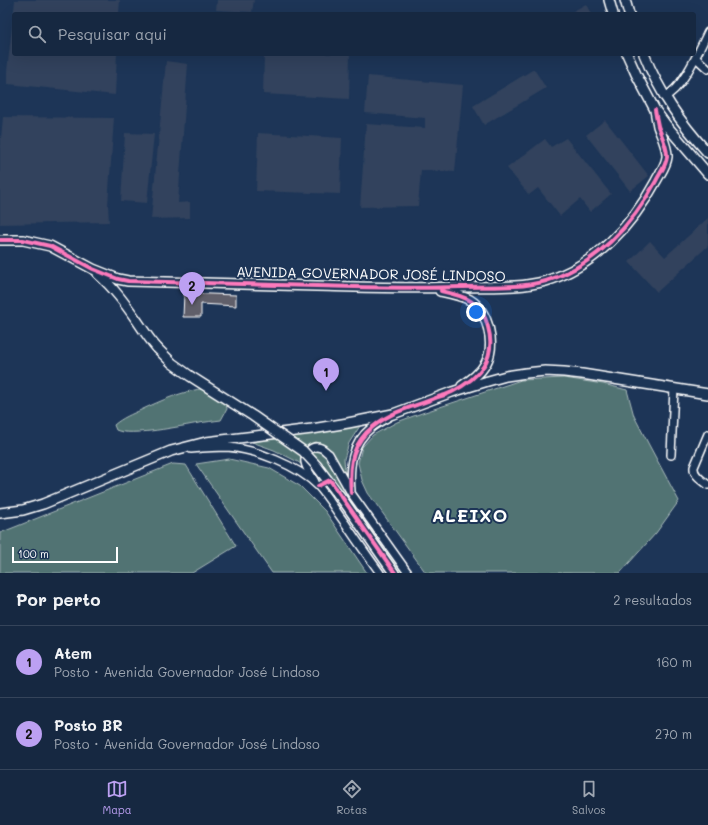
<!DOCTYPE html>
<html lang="pt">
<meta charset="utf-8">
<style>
body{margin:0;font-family:Mali,sans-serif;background:#23344c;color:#f1f3f6}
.scale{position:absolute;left:12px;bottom:10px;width:106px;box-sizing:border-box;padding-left:4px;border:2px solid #fff;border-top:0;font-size:11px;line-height:14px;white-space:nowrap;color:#fff;-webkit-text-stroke:3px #1d3557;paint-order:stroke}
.you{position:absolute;left:476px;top:312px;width:14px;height:14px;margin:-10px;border:3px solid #fff;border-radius:50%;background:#1a73e8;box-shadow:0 0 0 6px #1a73e833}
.badge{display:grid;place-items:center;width:26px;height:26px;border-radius:50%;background:#bca0f2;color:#111;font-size:13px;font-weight:700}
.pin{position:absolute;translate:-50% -33px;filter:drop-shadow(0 1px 2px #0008)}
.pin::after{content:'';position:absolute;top:21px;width:14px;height:12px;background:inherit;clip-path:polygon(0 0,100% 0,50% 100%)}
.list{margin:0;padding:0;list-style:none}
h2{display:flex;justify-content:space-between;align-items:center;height:52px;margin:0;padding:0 16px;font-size:17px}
h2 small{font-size:13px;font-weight:400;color:#9ea6b1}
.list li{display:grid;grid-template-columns:26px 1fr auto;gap:12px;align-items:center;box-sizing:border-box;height:72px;padding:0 16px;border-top:1px solid #35445a}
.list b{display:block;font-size:15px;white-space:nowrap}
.list p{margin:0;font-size:13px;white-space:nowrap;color:#9ea6b1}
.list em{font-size:13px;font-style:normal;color:#9ea6b1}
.icon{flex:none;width:22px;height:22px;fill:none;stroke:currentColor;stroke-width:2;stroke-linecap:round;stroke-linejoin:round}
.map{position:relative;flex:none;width:708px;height:573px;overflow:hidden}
.search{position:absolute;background:#162841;box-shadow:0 4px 16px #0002;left:12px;right:12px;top:12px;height:44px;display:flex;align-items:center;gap:10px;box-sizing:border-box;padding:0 14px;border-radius:4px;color:#9ea6b1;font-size:15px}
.sheet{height:196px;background:#162841}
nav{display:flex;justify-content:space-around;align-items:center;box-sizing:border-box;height:56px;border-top:1px solid #35445a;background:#162841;font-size:11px;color:#9ea6b1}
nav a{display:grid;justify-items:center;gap:2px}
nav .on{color:#bca0f2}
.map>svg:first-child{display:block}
.built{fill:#31425d}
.green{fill:#517373;stroke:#a8b9b9}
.building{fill:#615f6b;stroke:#fff}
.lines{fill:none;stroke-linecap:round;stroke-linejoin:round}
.minor-casing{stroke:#fff;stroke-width:10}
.major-casing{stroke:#fff;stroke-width:12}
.minor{stroke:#1d3557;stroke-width:7}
.major{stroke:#1d3557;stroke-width:9}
.major-bridge-casing{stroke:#fff;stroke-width:12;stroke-linecap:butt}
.major-bridge{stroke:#1d3557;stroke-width:9}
.cycleway-casing{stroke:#1d3557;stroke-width:6}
.cycleway{stroke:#fd7abc;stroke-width:4}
.labels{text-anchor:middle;stroke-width:4;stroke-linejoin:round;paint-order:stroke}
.street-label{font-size:14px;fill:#fff;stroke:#1d3557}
.district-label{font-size:18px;font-weight:bold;letter-spacing:1px;fill:#fff;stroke:#1d3557}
</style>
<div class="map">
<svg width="708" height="573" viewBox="0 0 708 573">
<rect width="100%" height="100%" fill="#1d3557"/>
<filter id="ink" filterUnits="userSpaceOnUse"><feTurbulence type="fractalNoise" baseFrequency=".025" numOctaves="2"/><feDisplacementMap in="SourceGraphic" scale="8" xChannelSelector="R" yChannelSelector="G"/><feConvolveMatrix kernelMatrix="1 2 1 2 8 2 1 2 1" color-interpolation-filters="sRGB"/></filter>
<g filter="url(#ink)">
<!-- built -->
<path class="built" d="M 15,0 L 120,0 L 119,14 L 14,14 L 14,54 L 117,54 L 115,95 L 8,84 L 7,71 Z
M 217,0 L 254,0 L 252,12 L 216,10 Z
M 586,4 L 591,14 L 568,14 Z
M 264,54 L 350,54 L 349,99 L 263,94 Z
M 166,61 L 188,64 L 178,203 L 190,202 L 190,218 L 151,219 Z
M 534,69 L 546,88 L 484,125 L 473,106 Z
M 368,76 L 463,85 L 455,172 L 421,170 L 418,206 L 360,207 L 366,124 L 425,128 L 425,118 L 365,113 Z
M 3,117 L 114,118 L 108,205 L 109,222 L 0,224 L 0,139 L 1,138 Z
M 605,120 L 649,176 L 630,191 L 586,135 Z
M 125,133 L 154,134 L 147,203 L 121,201 Z
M 258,133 L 342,138 L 340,194 L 256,191 Z
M 566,138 L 611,194 L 590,212 L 580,199 L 560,216 L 538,188 L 529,195 L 507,168 L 545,139 L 551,147 Z
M 708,218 L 708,246 L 657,292 L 629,262 L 650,241 L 665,257 Z"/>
<!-- green -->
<path class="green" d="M 564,378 L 603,384 L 627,390 L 634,416 L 649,445 L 679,501 L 656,533 L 620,573 L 426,573 L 368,493 L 362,480 L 358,463 L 362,447 L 373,435 L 397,422 L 422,413 L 521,380 Z
M 206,388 L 225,395 L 227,409 L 221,420 C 213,421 206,422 199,423 C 182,426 130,437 116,430 L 114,425 C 122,418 132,414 141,410 C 162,400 183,391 206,388 Z
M 360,426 L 349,443 L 344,459 L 346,480 L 408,573 L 391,573 L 337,497 L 319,477 L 298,462 L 274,450 L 252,442 Z
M 229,459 L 269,468 L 300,486 L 325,511 L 367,573 L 272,573 L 196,464 Z
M 173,464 L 186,465 L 236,546 L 192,573 L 0,573 L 0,533 Z"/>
<!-- building -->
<path class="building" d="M 184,293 L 236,295 L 236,306 L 201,304 L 201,317 L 183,317 Z"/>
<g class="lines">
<!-- minor casing -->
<g class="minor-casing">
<path id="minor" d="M 696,58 L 708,69
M 664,97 C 683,89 699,50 708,32
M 708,434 L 694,467 C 693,475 702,480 708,485
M 191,449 C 203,448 215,447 227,447 C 256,449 298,466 318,486 C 328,497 336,511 345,523 C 356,540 368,556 380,573
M 671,455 L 674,388
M 315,482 C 312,476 306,469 305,462 C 304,453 312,444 321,448 C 324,449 326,452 329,454 L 351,493 L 408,573
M 351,491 C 349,467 351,444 371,428 C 377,423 384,420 390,416"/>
</g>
<!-- major casing -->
<g class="major-casing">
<path id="major" d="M 609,0 L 613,14
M 625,0 L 629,14
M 627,54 L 636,74 L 655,110 L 666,125 L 708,174
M 644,54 C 659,92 680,122 708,153
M 0,240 L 23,240 L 50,246 L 93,269 L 118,279 L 128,281 C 191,283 254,284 316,286 C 364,287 412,289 459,287 C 488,286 518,289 546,281 C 595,266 633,224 656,181 C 660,173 666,166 667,157 C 668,148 661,135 658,126 C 657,121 656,116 655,110
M 98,274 C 114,288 126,305 138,322 C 144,331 150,340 157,348
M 440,291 C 450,293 461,295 470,300 C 488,311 496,344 486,363 C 480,374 471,380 462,386
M 345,503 L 394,573
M 0,513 L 23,510 L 43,504 L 171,451 L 206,442 L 312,429 L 348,423 L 393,414 L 452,392 L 488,381 L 506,376 L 526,373 L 545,371 L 564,372 L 582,374 L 708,394"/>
</g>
<!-- minor -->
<use href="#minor" class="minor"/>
<!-- major -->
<use href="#major" class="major"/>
<!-- major-bridge casing -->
<g class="major-bridge-casing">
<path id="major-bridge" d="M 157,348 L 172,363 L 190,376 L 253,416 L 303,451 L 316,465 L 345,503"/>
</g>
<!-- major-bridge -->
<use href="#major-bridge" class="major-bridge"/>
<!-- cycleway casing -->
<g class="cycleway-casing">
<path id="cycleway" d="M 0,240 L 23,240 L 50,246 L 93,269 L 118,279 L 128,281 C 191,283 254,284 316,286 C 364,287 412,289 459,287 C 488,286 518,289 546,281 C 595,266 633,224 656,181 C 660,173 666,166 667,157 C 668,148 661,135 658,126 C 657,121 656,116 655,110
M 318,486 L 330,480 L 395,573
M 351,493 C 349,471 350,450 366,433 C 373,426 383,419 393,414 C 406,408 424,403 438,397 C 443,396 448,394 452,392 C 479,378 497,359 488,327 C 482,301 464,296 441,291"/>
</g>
<!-- cycleway -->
<use href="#cycleway" class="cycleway"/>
</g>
</g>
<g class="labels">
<!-- street labels -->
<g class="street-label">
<text transform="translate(371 274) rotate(1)" y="5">AVENIDA GOVERNADOR JOSÉ LINDOSO</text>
</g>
<!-- district labels -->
<g class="district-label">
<text x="470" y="522">ALEIXO</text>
</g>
</g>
</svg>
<div class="scale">100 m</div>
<div class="you"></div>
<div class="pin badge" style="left:326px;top:391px">1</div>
<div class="pin badge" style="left:192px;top:305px">2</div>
<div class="search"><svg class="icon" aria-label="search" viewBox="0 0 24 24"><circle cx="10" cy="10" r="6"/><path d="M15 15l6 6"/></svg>Pesquisar aqui</div>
</div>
<section class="sheet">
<h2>Por perto<small>2 resultados</small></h2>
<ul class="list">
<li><span class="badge">1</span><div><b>Atem</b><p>Posto · Avenida Governador José Lindoso</p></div><em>160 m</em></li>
<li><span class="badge">2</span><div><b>Posto BR</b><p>Posto · Avenida Governador José Lindoso</p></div><em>270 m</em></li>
</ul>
</section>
<nav>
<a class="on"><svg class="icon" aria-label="map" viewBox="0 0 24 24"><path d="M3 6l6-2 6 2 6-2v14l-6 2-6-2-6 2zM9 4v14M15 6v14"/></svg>Mapa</a>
<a><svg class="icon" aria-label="directions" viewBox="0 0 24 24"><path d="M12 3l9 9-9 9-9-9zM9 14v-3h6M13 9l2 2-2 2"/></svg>Rotas</a>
<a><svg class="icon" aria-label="saved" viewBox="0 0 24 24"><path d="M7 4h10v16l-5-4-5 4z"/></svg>Salvos</a>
</nav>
